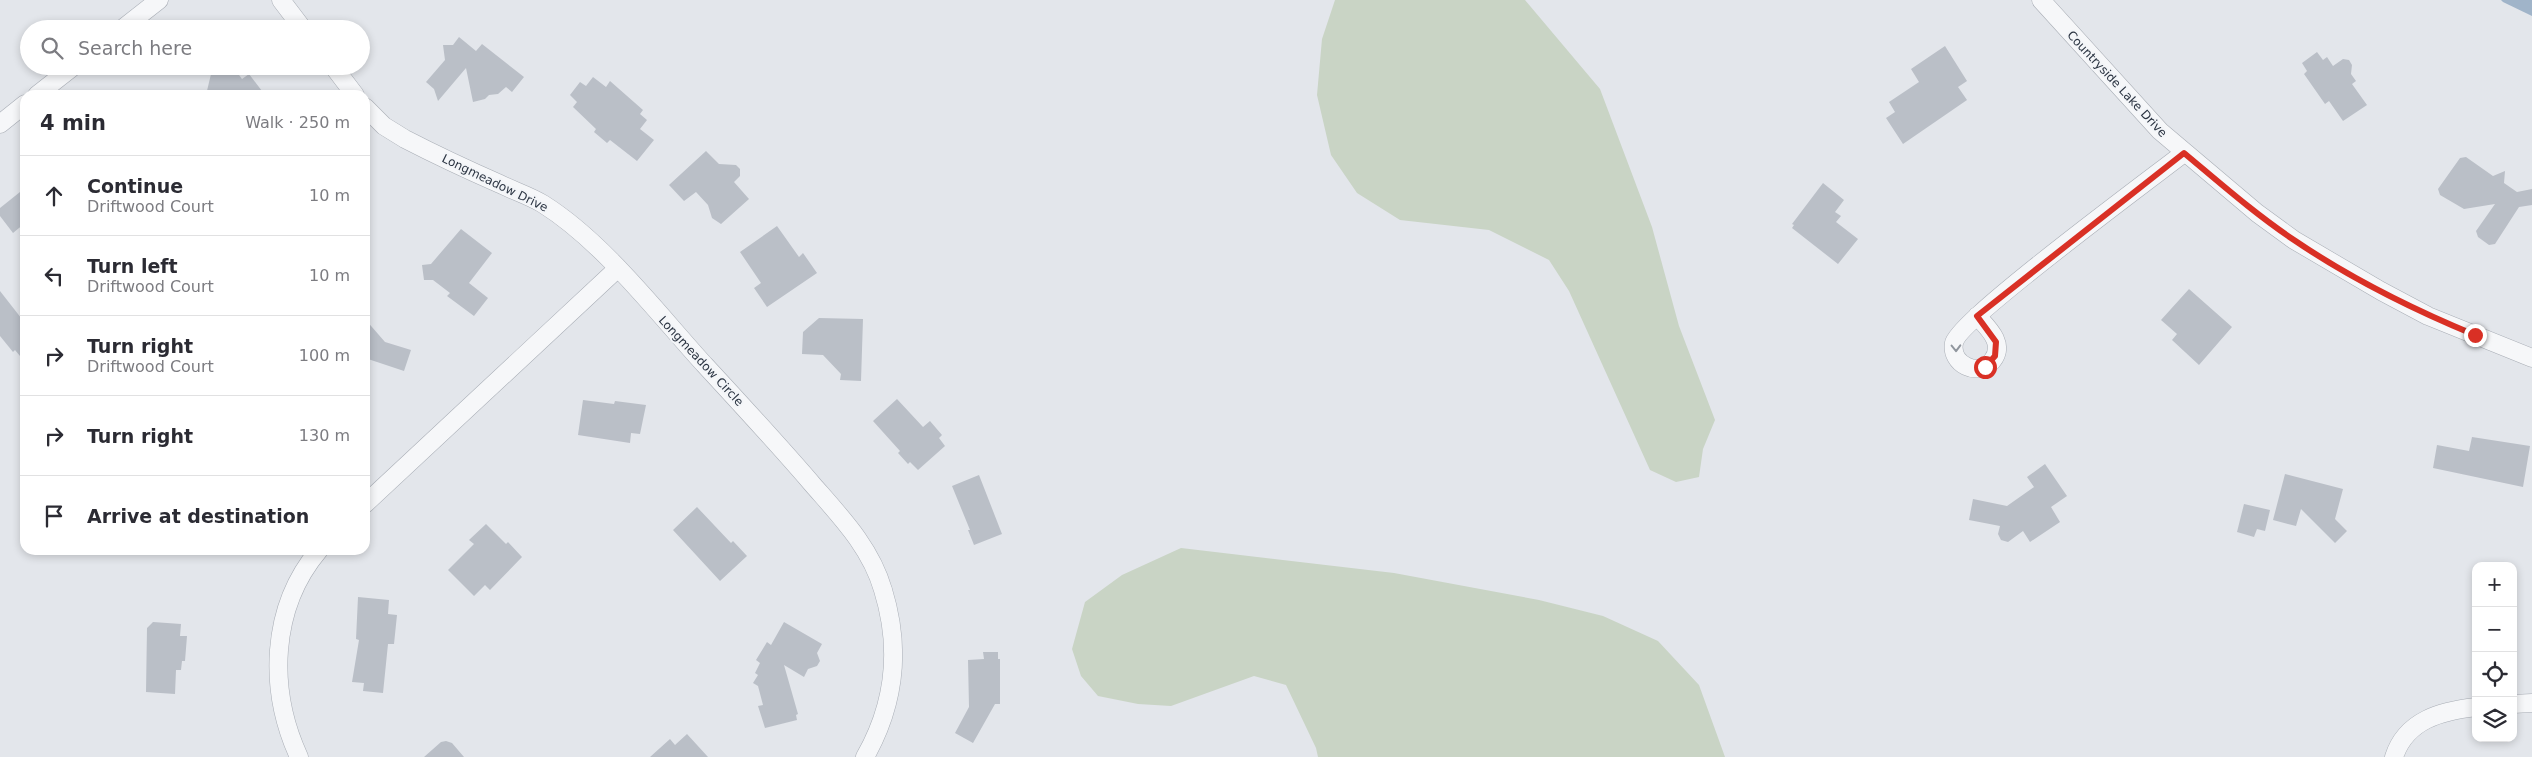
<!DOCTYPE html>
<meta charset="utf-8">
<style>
body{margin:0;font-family:"DejaVu Sans",sans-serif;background:#f2f2f3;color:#2b2b33}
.controls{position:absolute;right:15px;bottom:15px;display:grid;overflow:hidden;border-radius:10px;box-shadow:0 2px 8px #0003}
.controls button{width:45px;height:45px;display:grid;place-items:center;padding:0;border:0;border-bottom:1px solid #e1e1e2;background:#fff;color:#2b2b33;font:25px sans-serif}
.stop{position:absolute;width:15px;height:15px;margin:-11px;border:4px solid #d93025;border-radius:50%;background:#fff}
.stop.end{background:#d93025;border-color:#fff;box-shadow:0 1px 5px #0008}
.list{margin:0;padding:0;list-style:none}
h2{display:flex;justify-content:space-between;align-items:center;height:65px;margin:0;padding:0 20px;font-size:21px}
h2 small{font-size:16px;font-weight:400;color:#7c7c81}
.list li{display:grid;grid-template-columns:32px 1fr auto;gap:15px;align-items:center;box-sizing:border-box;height:80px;padding:0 20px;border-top:1px solid #e1e1e2}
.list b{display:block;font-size:19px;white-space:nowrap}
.list p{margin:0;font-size:16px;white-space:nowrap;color:#7c7c81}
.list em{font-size:16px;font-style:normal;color:#7c7c81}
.icon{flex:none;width:28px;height:28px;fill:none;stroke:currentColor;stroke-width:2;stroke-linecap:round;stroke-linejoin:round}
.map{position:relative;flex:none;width:2532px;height:757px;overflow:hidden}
.search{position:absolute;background:#fff;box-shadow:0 2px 8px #0003;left:20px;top:20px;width:350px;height:55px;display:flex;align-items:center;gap:12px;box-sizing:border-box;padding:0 18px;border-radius:28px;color:#7c7c81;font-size:19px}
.panel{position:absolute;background:#fff;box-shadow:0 2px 8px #0003;left:20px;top:90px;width:350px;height:465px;border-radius:15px}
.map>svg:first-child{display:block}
.green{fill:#c9d4c5}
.water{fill:#a0b4c9}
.building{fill:#babfc7}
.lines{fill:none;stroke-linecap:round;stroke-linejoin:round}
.minor-casing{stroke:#a8adb5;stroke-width:19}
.minor{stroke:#f6f7f9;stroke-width:18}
.oneway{stroke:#90969e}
.route{stroke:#d93025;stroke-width:6}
.labels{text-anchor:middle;stroke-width:4;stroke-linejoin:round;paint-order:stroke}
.street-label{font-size:12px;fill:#2b3442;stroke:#f3f5f8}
</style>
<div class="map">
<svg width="2532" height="757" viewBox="0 0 2532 757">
<rect width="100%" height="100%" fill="#e3e6eb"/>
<!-- green -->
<path class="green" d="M 1335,0 L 1525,0 L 1600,89 L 1652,227 L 1679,326 L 1715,420 L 1703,449 L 1699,477 L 1676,482 L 1650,470 L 1569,291 L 1549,260 L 1489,230 L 1400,220 L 1357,193 L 1331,155 L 1317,95 L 1322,39 Z
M 1181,548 L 1394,573 L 1539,600 L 1603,616 L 1658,641 L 1699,685 L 1725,757 L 1318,757 L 1316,748 L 1286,685 L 1254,676 L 1171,706 L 1138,704 L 1098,696 L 1081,676 L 1072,649 L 1085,602 L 1122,575 Z"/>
<!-- water -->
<path class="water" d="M 2501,0 L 2532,0 L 2532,16 L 2503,2 Z"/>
<!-- building -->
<path class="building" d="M 459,37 L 476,51 L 482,44 L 524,77 L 512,92 L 506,87 L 498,94 L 489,95 L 485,99 L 473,102 L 466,68 L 438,101 L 434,89 L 426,82 L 445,60 L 443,45 L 453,45 Z
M 1945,46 L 1967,81 L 1958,87 L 1967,100 L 1903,144 L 1886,118 L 1895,112 L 1889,102 L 1919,82 L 1911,69 Z
M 2317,52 L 2323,60 L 2327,57 L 2333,66 L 2343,59 L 2349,60 L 2352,65 L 2351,74 L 2356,81 L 2352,84 L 2367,105 L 2343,121 L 2329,101 L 2325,104 L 2304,74 L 2307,71 L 2302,63 Z
M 234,68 L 242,79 L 249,74 L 265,95 L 206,95 L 211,74 L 216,70 L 229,72 Z
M 593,77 L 606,87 L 610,81 L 643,110 L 640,114 L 647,120 L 640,129 L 654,140 L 637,161 L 610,140 L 607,143 L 594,132 L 596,129 L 573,107 L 577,102 L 570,95 L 580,82 L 586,86 Z
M 706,151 L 719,164 L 736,165 L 740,169 L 740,176 L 734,182 L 749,199 L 721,224 L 712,218 L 708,205 L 696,192 L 684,201 L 669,185 Z
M 2466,157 L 2493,176 L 2505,171 L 2504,183 L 2517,192 L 2532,189 L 2532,205 L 2519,207 L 2495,244 L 2489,245 L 2478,237 L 2476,231 L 2495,204 L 2464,209 L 2440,195 L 2438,189 L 2460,158 Z
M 1823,183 L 1844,200 L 1835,212 L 1841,216 L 1836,222 L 1858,239 L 1838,264 L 1792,228 L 1794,225 L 1792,224 Z
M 25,188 L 25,223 L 13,233 L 0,216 L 0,208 Z
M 777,226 L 799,257 L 803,253 L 817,273 L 767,307 L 754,288 L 761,283 L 740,252 Z
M 461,229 L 492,253 L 469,283 L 488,298 L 474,316 L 447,296 L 450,293 L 433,280 L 424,280 L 422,265 L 431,264 Z
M 2189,289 L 2232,327 L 2199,365 L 2172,340 L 2177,334 L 2161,320 Z
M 0,291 L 25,323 L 25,362 L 15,350 L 13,352 L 0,336 Z
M 819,318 L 863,319 L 861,381 L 840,380 L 841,374 L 823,355 L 802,354 L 803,332 Z
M 365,319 L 385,342 L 411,350 L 404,371 L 365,358 Z
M 897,399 L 923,427 L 930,421 L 942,435 L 939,438 L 945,446 L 918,470 L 910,462 L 908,464 L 898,453 L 900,451 L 873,421 Z
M 583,400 L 614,404 L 615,401 L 646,405 L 640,434 L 631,433 L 630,443 L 578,435 Z
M 2472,437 L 2530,446 L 2523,487 L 2433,468 L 2437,445 L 2469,451 Z
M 2045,464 L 2067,496 L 2051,507 L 2060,522 L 2030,542 L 2023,531 L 2008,542 L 2001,540 L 1998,534 L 2000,526 L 1969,520 L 1973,499 L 2007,506 L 2034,487 L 2027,477 Z
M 2285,474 L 2343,489 L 2335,519 L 2347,531 L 2335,543 L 2301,509 L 2296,526 L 2273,520 Z
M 979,475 L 1002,534 L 974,545 L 968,530 L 970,530 L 952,486 Z
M 2244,504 L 2270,510 L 2265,531 L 2257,529 L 2254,537 L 2237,532 Z
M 697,507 L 731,543 L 733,541 L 747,556 L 720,581 L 673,530 Z
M 486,524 L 506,544 L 508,542 L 522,557 L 490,590 L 485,585 L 474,596 L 448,570 L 474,544 L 469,540 Z
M 358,597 L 389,600 L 388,614 L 397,615 L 394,644 L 388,644 L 383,693 L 363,691 L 364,683 L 352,682 L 359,640 L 356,639 Z
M 153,622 L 181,624 L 180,636 L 187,636 L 185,661 L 182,661 L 181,670 L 176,670 L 175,694 L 146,692 L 147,628 Z
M 784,622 L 822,644 L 817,653 L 820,661 L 817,666 L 808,669 L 804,677 L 784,665 L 798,714 L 796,715 L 797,720 L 765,728 L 758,706 L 763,705 L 758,686 L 753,683 L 758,675 L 755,673 L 760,663 L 756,660 L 767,642 L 771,645 Z
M 983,652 L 998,652 L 998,659 L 1000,659 L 1000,704 L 995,704 L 973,743 L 955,733 L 969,707 L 968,660 L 984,659 Z
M 687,734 L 708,757 L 650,757 L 670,739 L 675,745 Z
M 446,741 L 452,743 L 464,757 L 424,757 L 441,742 Z"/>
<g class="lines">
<!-- minor casing -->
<g class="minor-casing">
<path id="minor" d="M 281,0 L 303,29
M 2041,0 L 2160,131 L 2257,213 L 2294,240 L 2381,291 L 2428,316 L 2532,358
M 122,29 L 159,0
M 333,66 L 355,95
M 37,95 L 74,66
M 365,107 L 384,126 L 405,139 C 436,155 468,170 500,184 C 514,191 530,196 543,204 C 602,241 655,310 702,362 C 739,402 777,443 813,485 C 841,517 871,548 883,590 C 901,648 895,704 865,757
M 0,124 L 25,104
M 1977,316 C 1988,328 2006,344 1992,361 C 1978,378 1950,364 1954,343 C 1958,321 2153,177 2184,153
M 365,504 L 617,269
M 2513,704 L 2532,703
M 299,757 C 268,690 270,608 319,550
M 2394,757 C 2406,720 2441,711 2476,707"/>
</g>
<!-- minor -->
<use href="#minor" class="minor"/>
</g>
<!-- one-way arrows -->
<defs><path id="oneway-chevron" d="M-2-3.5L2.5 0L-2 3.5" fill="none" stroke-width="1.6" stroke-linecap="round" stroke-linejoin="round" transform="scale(1.25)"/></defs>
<use class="oneway" href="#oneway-chevron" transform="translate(1956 348) rotate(89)"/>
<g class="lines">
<!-- route -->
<path class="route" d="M 1985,367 L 1995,356 L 1996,342 L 1977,316 L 2184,153 C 2220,183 2255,214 2294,240 C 2350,278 2412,309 2475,335"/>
</g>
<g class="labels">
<!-- street labels -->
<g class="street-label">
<text transform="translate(2117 84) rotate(47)" y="4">Countryside Lake Drive</text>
<text transform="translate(495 183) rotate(26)" y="4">Longmeadow Drive</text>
<text transform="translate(701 361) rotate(47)" y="4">Longmeadow Circle</text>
</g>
</g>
</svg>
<div class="controls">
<button>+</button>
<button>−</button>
<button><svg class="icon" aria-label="locate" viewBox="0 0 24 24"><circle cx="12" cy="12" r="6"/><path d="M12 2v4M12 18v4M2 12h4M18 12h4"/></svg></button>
<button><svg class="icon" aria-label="layers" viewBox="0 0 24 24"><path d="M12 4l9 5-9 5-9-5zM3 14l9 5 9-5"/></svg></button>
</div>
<div class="stop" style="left:1985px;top:367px"></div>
<div class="stop end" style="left:2475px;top:335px"></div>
<div class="search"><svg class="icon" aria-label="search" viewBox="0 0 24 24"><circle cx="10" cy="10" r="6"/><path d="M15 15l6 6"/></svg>Search here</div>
<section class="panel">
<h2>4 min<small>Walk · 250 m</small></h2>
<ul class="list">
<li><svg class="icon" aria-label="ahead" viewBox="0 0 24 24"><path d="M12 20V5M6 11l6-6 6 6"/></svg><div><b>Continue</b><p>Driftwood Court</p></div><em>10 m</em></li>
<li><svg class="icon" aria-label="left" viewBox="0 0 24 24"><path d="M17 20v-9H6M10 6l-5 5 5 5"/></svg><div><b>Turn left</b><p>Driftwood Court</p></div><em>10 m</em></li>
<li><svg class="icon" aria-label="right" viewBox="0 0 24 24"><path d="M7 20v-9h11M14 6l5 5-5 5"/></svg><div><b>Turn right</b><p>Driftwood Court</p></div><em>100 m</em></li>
<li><svg class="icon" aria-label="right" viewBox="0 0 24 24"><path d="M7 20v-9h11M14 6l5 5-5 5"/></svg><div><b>Turn right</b></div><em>130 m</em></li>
<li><svg class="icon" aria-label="arrive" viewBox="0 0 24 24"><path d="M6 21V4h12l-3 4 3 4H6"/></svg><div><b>Arrive at destination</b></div></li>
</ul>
</section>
</div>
